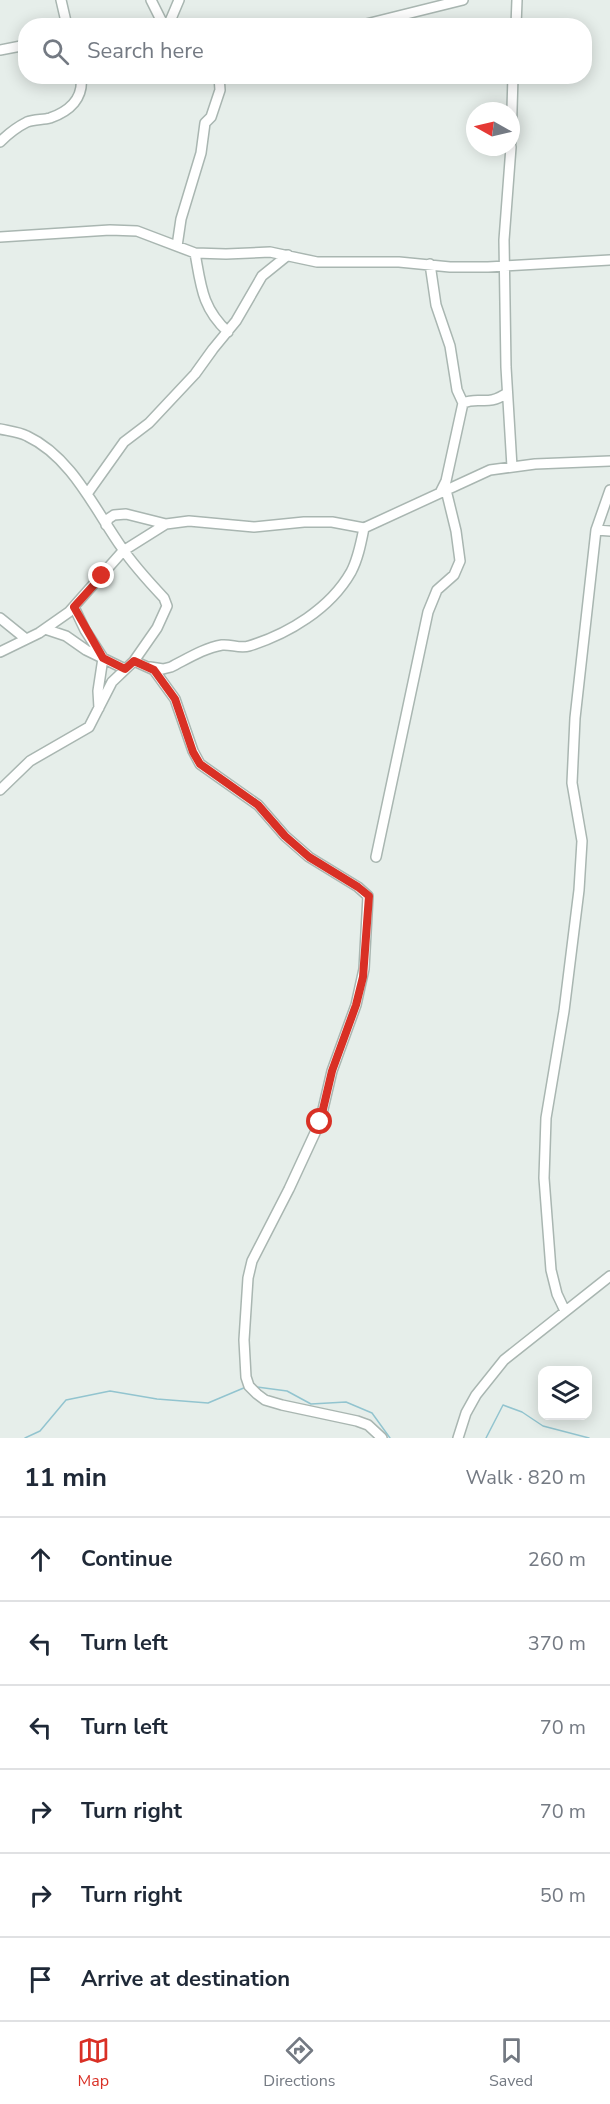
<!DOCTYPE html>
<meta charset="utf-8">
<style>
body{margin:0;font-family:"Nunito Sans",sans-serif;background:#f2f2f3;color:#1f2937}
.controls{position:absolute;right:18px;bottom:18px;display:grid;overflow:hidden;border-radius:12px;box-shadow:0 3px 15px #0003}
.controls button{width:54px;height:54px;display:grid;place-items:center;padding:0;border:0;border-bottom:2px solid #e0e1e3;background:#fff;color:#1f2937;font:30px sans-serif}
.compass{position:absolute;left:466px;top:102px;width:54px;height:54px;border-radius:50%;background:#fff;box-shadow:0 3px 15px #0003;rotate:278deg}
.stop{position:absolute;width:18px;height:18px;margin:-14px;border:4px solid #d93025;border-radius:50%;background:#fff}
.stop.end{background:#d93025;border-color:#fff;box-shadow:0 2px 6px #0008}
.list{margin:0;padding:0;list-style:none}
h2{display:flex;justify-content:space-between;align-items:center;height:78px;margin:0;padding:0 24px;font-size:26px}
h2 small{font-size:20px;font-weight:400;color:#747a83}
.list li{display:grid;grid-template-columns:39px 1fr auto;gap:18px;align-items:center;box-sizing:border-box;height:84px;padding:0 24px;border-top:2px solid #e0e1e3}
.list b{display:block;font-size:22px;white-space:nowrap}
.list em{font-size:20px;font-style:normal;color:#747a83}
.icon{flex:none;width:33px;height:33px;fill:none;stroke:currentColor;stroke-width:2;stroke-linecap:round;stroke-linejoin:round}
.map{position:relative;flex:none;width:610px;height:1438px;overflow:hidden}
.search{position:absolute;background:#fff;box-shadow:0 3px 15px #0003;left:18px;right:18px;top:18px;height:66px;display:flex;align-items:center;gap:15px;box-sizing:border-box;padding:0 21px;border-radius:24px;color:#747a83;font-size:22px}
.sheet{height:582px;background:#fff}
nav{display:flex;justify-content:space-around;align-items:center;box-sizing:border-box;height:84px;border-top:2px solid #e0e1e3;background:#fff;font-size:16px;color:#747a83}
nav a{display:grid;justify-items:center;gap:3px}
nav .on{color:#d93025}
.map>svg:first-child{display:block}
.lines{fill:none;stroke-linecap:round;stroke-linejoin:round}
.stream{stroke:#92c4cf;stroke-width:1.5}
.minor-casing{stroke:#a9b6b1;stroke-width:12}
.minor{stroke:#fff;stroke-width:9}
.route{stroke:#d93025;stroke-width:8}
</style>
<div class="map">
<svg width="610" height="1438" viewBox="0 0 610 1438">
<rect width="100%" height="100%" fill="#e6eeea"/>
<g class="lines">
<!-- stream -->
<path class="stream" d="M 257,1387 L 287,1391 L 311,1404 L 346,1402 L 372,1413 L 390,1438
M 25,1438 L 40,1431 L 66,1400 L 110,1391 L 157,1399 L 208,1403 L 246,1387
M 486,1438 L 503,1405 L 522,1412 L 543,1426 L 589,1438"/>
<!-- minor casing -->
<g class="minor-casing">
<path id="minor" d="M 61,0 L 67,26
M 151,0 L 164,26
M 168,26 L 179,0
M 358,26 L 463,0
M 516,26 L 517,0
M 0,50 L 26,45
M 0,142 C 8,134 17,127 27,122 C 34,119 43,120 50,118 C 70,111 84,98 81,76
M 511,142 L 513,76
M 511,147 L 504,240 L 506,367 L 512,467
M 0,237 L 110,230 L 137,231 L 195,253 L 226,254 L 270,252 L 317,262 L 399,262 L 450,267 L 488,267 L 610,260
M 177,246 L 181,219 L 201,153 L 205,123 L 211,117 L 220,90 L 219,76
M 195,253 C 201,286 202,308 228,332
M 430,264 L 436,305 L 450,346 L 457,390 L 463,403
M 0,429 C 9,431 19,432 27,436 C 72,457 95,510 122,548 C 134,566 149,582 164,598 L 167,606 L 157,628 L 134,661 L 112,682 L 89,727 L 30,761 L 0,790
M 440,493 L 446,481 L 463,403 C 480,396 487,407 507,393
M 87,494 L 124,442 L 149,423 L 195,374 L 213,349 L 236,321 L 262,276 L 288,255
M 106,525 L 108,519 L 114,515 L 126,514 L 166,524
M 596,530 L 610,531
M 74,607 L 85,630 L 103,658 L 98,691 L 99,708
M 0,618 L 26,639
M 45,629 L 66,636 L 86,650 L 125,669
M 0,652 L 39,633 L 69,612 L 123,551 L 166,524 L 189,521 L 254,527 L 304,522 L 332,522 L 364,528 L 490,470 L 535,464 L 610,461
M 134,661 L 154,670 L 175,699 L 193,751 L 200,764 L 258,805 L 285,836 L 309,857 L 358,887 L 368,896 L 364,969 L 356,1005 L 332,1071 L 320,1122 L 289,1189 L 252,1261 L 248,1278 L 244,1340 L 246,1377 L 249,1386 L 257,1394 L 265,1400 L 282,1405 L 357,1421 L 368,1425 L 382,1438
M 150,667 L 163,669 L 171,667 C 187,659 204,648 222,645 C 231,644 240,649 249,646 C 288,634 330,609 351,572 C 358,559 361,543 364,528
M 376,857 L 428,612 L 437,590 L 454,575 L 460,561 L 456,531 L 446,490
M 565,1311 L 557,1294 L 551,1270 L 544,1178 L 546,1118 L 564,1011 L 579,890 L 582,841 L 572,783 L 575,718 L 596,530 L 610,490
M 458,1438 L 466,1413 L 476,1395 L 504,1360 L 610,1276"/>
</g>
<!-- minor -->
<use href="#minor" class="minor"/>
</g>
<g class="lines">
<!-- route -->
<path class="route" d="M 102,576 L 74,607 L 103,658 L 125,669 L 134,661 L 154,670 L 175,699 L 193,752 L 200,764 L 258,805 L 285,836 L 309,857 L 358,887 L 369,896 L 363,977 L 356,1005 L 332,1071 L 320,1122"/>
</g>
</svg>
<div class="controls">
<button><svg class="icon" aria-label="layers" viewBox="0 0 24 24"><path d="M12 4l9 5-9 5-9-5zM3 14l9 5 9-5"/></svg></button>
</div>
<svg class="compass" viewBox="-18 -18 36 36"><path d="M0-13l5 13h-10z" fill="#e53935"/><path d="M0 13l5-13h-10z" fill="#747a83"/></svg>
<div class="stop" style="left:320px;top:1122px"></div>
<div class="stop end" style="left:102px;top:576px"></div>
<div class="search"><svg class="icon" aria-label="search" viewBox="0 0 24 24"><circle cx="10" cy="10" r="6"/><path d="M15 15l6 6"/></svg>Search here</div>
</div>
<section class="sheet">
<h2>11 min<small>Walk · 820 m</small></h2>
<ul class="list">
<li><svg class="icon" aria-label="ahead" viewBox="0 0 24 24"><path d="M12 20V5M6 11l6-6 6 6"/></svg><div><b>Continue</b></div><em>260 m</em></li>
<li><svg class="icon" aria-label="left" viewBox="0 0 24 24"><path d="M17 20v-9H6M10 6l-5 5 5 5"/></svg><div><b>Turn left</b></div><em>370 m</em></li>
<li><svg class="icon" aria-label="left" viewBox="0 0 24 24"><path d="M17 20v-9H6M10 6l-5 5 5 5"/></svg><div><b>Turn left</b></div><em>70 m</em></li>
<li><svg class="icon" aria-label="right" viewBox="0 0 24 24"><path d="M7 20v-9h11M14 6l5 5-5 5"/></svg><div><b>Turn right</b></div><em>70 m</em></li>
<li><svg class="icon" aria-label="right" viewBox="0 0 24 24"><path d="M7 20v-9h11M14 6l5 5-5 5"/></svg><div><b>Turn right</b></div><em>50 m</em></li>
<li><svg class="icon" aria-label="arrive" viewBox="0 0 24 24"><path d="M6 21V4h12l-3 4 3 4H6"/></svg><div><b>Arrive at destination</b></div></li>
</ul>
</section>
<nav>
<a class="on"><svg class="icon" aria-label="map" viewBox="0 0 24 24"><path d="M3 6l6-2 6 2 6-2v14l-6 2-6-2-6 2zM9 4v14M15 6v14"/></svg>Map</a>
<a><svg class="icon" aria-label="directions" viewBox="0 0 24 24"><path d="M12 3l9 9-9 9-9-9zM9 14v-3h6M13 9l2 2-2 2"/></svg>Directions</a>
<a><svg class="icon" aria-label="saved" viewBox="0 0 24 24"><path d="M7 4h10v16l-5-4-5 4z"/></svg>Saved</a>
</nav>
